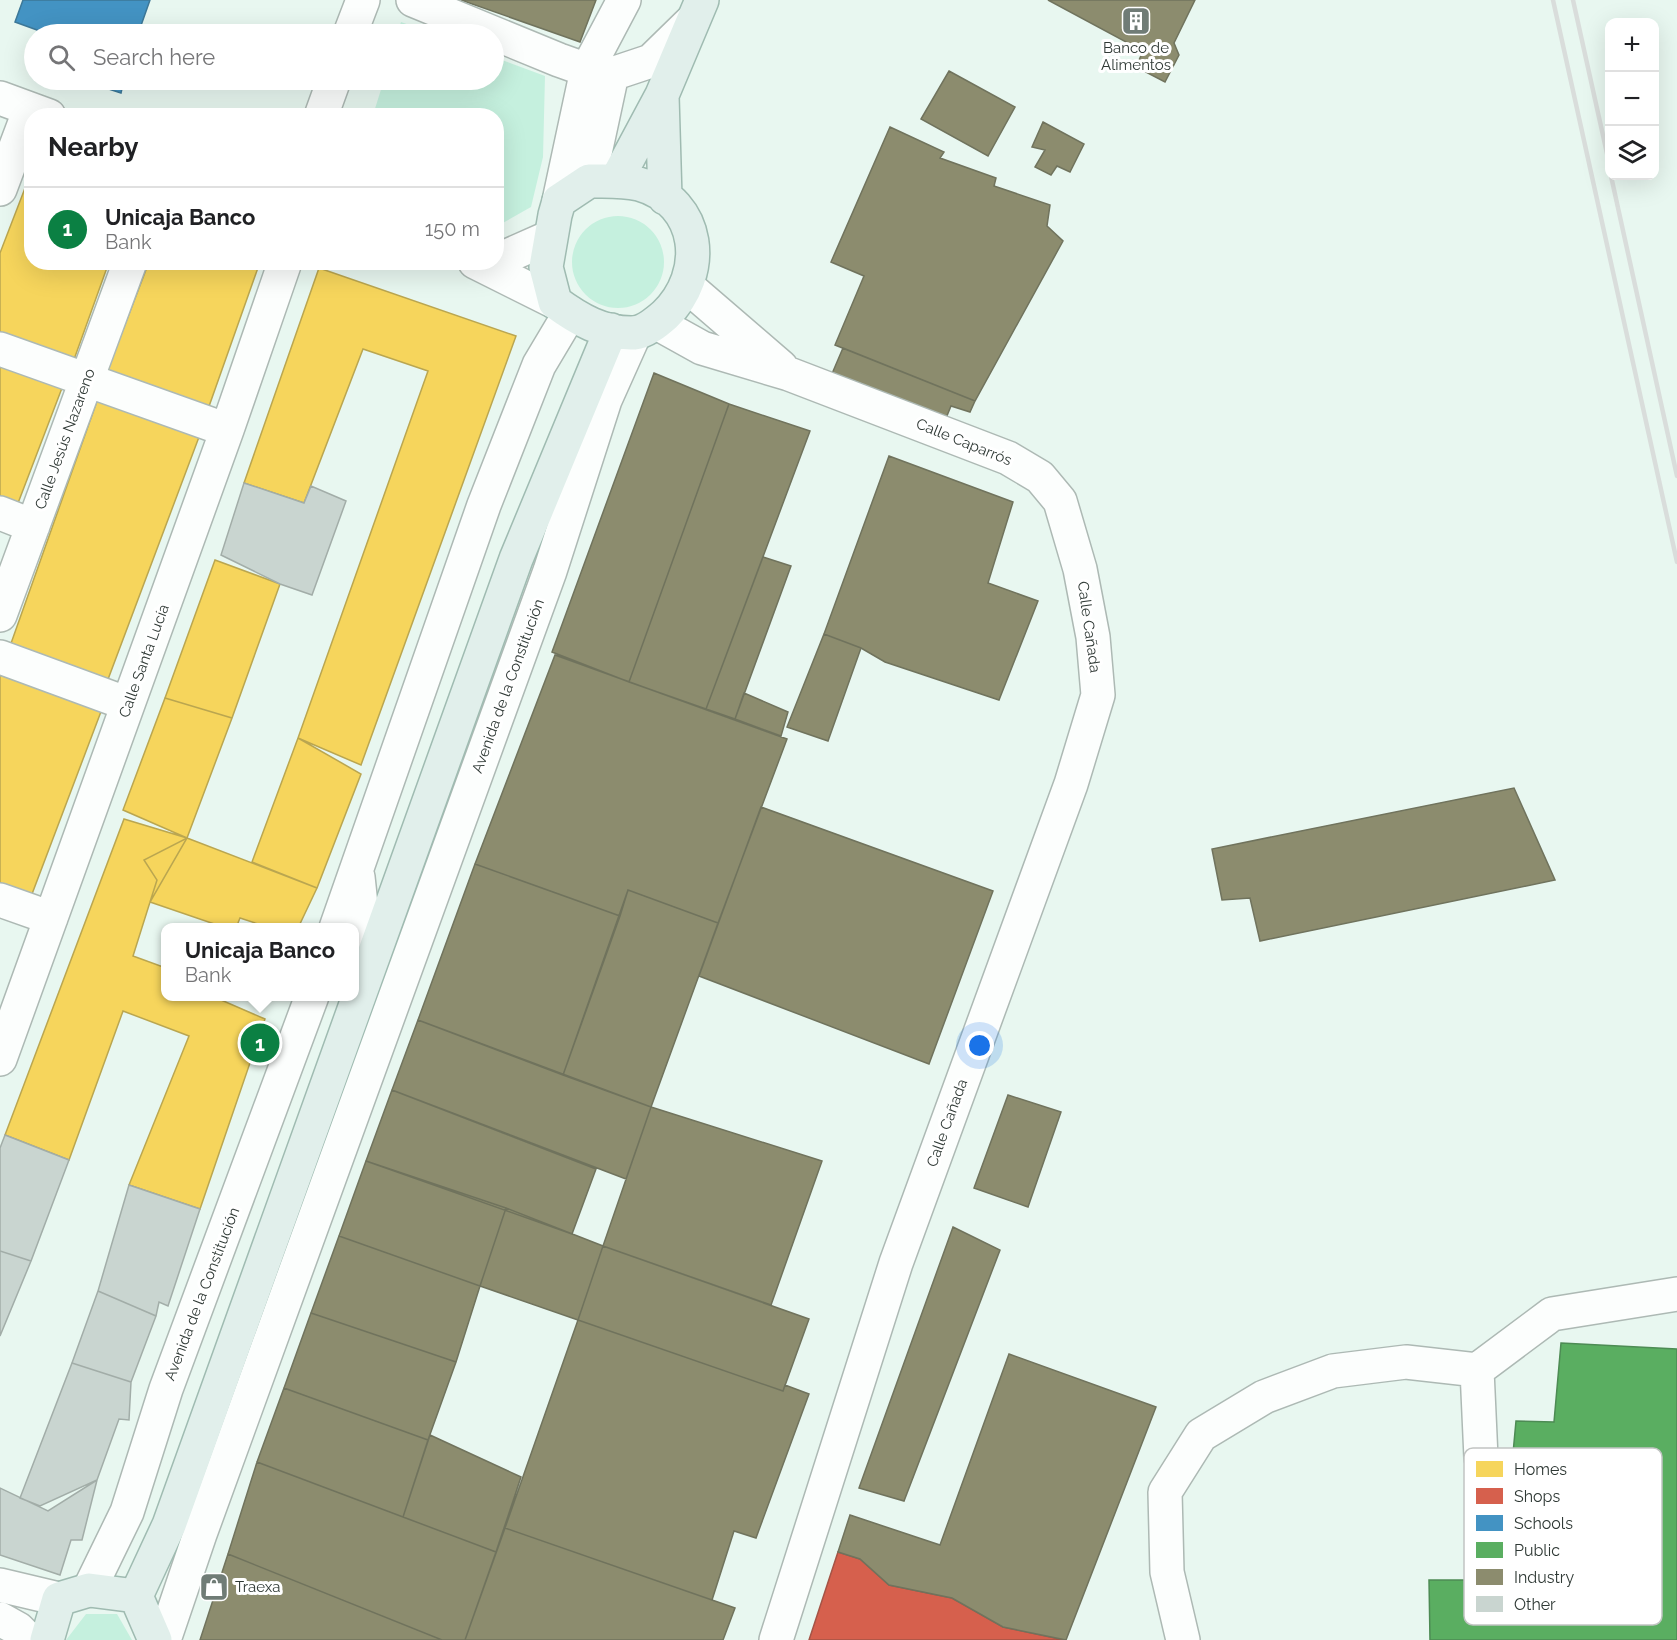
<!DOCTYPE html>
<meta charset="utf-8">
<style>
body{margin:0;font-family:Raleway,sans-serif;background:#f6f6f6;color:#202124}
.controls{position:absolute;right:18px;top:18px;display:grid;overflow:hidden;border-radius:12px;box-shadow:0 6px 24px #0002}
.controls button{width:54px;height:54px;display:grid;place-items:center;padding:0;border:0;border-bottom:2px solid #e0e0e0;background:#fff;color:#202124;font:30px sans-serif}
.you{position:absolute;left:980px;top:1046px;width:21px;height:21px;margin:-15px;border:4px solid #fff;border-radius:50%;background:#1a73e8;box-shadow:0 0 0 9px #1a73e833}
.badge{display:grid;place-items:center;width:39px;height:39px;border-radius:50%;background:#0b8043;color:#fff;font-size:20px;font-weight:700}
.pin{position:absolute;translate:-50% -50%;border:3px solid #fff;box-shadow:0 2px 6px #0006}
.popup{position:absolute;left:161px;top:923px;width:198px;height:78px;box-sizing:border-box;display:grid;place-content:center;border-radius:12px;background:#fff;filter:drop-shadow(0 2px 4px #0005);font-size:20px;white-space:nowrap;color:#757577}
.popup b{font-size:22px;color:#202124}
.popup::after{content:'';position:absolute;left:50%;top:100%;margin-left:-12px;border:12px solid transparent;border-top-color:#fff}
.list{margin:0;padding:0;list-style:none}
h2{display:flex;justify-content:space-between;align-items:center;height:78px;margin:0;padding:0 24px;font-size:26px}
h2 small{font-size:20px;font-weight:400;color:#757577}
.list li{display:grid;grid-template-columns:39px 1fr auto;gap:18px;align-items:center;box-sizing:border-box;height:84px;padding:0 24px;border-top:2px solid #e0e0e0}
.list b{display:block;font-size:22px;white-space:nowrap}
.list p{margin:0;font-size:20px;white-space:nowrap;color:#757577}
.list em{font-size:20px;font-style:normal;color:#757577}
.icon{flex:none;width:33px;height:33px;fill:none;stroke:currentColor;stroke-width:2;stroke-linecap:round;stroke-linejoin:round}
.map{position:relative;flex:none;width:1677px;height:1640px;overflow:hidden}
.search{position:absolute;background:#fff;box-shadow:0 6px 24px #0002;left:24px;top:24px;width:480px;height:66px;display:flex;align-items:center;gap:15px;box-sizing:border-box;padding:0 21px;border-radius:33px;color:#757577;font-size:22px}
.panel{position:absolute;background:#fff;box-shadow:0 6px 24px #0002;left:24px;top:108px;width:480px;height:162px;border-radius:24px}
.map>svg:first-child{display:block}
.green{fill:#c5f0de}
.homes{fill:#f6d55c;stroke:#baa650;stroke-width:1.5}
.shops{fill:#d6604d;stroke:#a45446;stroke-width:1.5}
.schools{fill:#4393c3;stroke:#3d7898;stroke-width:1.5}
.public{fill:#5aae61;stroke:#4d8b54;stroke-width:1.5}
.industry{fill:#8c8c6e;stroke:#70735d;stroke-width:1.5}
.building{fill:#c9d5d0;stroke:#a2ada8;stroke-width:1.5}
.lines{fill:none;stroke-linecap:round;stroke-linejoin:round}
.minor-casing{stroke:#adb9b4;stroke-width:36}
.major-casing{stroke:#9fbbb1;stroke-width:36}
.minor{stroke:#fcfefd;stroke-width:33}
.major{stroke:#e1efeb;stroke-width:33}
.rail{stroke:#d9dddb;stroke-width:4.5}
.labels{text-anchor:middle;stroke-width:6;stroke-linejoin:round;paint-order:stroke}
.poi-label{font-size:15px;fill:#2f3935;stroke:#fff}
.street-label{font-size:15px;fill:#2f3935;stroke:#fff}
.key{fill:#fff;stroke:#c1c4c2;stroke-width:1.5}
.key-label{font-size:16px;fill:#2f3935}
</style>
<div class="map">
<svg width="1677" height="1640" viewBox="0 0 1677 1640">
<rect width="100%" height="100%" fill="#e8f7f0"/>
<!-- green -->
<path class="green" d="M 401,22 L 434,34 L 397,34 Z
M 494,57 L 545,76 L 543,157 L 531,207 L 501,224 L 496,222 L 496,116 L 373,115 L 384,80 L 494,80 Z
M572 262a46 46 0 1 1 92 0a46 46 0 1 1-92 0Z
M 86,1614 L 117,1614 L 132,1640 L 66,1640 Z"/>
<!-- homes -->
<path class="homes" d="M 32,170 L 32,262 L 109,262 L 72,365 L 0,340 L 0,253 Z
M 149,262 L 260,262 L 207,412 L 104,379 Z
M 319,268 L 516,336 L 361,765 L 298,738 L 428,371 L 363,349 L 304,503 L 244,483 Z
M 0,365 L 62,388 L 15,511 L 0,506 Z
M 97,401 L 199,437 L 107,682 L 9,649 Z
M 215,560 L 280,584 L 232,718 L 165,698 Z
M 0,675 L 102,709 L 32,894 L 0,883 Z
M 165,698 L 232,718 L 187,838 L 123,810 Z
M 298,738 L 361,774 L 317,888 L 252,862 Z
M 124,819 L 187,838 L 150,902 L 133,956 L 166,968 L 166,996 L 212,996 L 265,1019 L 200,1209 L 129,1185 L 189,1036 L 123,1011 L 69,1160 L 5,1135 Z
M 187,838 L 317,888 L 298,928 L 270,928 L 240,918 L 236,928 L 226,928 L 150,902 L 157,880 L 144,860 Z"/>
<!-- shops -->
<path class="shops" d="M 838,1552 L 860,1559 L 889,1585 L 952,1598 L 1003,1627 L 1064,1640 L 809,1640 Z"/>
<!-- schools -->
<path class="schools" d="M 23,0 L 150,0 L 138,34 L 48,34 L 15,22 Z
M 34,39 L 34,64 L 27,61 Z
M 81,80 L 124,80 L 121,93 Z"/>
<!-- public -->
<path class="public" d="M 1561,1343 L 1677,1349 L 1677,1640 L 1430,1640 L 1429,1580 L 1474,1580 L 1470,1498 L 1514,1498 L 1511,1475 L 1516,1421 L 1554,1422 Z"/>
<!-- industry -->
<path class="industry" d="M 461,0 L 596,0 L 580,42 Z
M 1048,0 L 1195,0 L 1174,43 L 1179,55 L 1165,82 L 1136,67 L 1143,51 Z
M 949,71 L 1015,107 L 988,156 L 921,119 Z
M 1043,122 L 1084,144 L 1070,172 L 1057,166 L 1051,175 L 1035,167 L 1045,150 L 1032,147 Z
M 890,127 L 944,152 L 940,158 L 996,178 L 994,186 L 1050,205 L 1047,226 L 1063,241 L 975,401 L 835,345 L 864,276 L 831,262 Z
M 843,348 L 975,401 L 970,412 L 951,406 L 944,423 L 831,376 Z
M 654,373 L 729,404 L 629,682 L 552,652 Z
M 729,404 L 810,431 L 706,709 L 629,682 Z
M 889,456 L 1013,502 L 988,583 L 1038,601 L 999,700 L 885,662 L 861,648 L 824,634 Z
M 763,557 L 791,566 L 735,719 L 706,709 Z
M 824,634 L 861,648 L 828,741 L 787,727 Z
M 555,655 L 787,739 L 718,923 L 628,890 L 620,916 L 475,864 Z
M 744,693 L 788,712 L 781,736 L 735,719 Z
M 1514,788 L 1555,880 L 1260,941 L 1250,898 L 1222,900 L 1212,849 Z
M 761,807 L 993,891 L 929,1064 L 699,976 Z
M 475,864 L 620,916 L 563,1075 L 418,1020 Z
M 628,890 L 718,923 L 651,1107 L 563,1075 Z
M 418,1020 L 651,1107 L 626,1179 L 392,1090 Z
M 392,1090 L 596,1169 L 572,1234 L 366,1161 Z
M 1008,1095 L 1061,1112 L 1028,1207 L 974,1188 Z
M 651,1107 L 822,1161 L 771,1305 L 603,1246 Z
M 366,1161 L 506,1208 L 480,1286 L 339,1236 Z
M 506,1208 L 603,1246 L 578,1320 L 480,1286 Z
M 953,1227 L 1000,1250 L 904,1501 L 859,1488 Z
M 339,1236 L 480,1286 L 456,1362 L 311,1313 Z
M 603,1246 L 809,1319 L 783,1391 L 578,1320 Z
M 311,1313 L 456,1362 L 428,1440 L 284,1388 Z
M 578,1320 L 783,1391 L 785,1385 L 809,1394 L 756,1538 L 734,1531 L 712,1600 L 505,1528 Z
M 1009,1354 L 1156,1407 L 1066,1640 L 1003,1627 L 952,1598 L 889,1585 L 860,1559 L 838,1552 L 850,1515 L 940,1545 Z
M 284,1388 L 428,1440 L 403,1517 L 257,1462 Z
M 430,1435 L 521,1477 L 496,1552 L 403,1517 Z
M 257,1462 L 496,1552 L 465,1640 L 442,1640 L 228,1554 Z
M 505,1528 L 735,1608 L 723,1640 L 465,1640 Z
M 228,1554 L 442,1640 L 200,1640 Z"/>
<!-- building -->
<path class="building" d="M 244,483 L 304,503 L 311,486 L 346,501 L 312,595 L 280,584 L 221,555 Z
M 5,1135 L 69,1160 L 31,1261 L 0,1251 L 0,1148 Z
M 129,1185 L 200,1209 L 168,1306 L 159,1302 L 156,1316 L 98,1291 Z
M 0,1251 L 31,1261 L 0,1336 Z
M 98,1291 L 156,1316 L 131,1382 L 72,1363 Z
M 72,1363 L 131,1382 L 129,1420 L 119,1419 L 97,1480 L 40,1506 L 20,1498 Z
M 97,1480 L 82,1540 L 71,1540 L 60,1575 L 0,1555 L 0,1488 L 48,1511 Z"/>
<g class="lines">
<!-- minor casing -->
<g class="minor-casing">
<path id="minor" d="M 413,0 L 559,60 L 587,70 L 612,74 L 651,61 L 693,20
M 350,34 L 363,0
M 0,98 L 49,116
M 321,116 L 334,80
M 589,181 L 612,74
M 0,189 L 30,109
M 559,201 L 587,70 L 624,0
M 496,261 L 550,237
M 475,262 L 555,302
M 687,286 L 781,367
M 657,323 L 702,348 L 789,374 L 1008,458 L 1040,477 L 1060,501 L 1080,569 L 1093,637 L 1098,695 L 1071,784 L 896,1263 L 776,1640
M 0,349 L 227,430
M 0,513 L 33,526
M 0,615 L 130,262
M 0,657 L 128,704
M 358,877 L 365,942 L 364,978
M 0,900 L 51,918
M 336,928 L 484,505 L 539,365 L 570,313
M 0,1059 L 227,430 L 285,262
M 1477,1370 L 1552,1314 L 1677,1294
M 0,1585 L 59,1599
M 89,1590 L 127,1512 L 166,1389 L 312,996
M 0,1619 L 18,1629 L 29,1640
M 164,1640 L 200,1534 L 550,571 L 605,400 L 635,333
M 1183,1640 L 1167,1572 L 1165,1492 L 1201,1435 L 1264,1397 L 1333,1371 L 1406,1362 L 1477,1370 L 1481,1458"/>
</g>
<!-- major casing -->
<g class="major-casing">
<path id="major" d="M 662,96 L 665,198
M 589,181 C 606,181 623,180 639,184 C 702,202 708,274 665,315 C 657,322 645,332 634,333 C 603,334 578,319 555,302 L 546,267 L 555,215 L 559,201 Z
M 616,181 L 662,95 L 702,0
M 136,1596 L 169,1525 L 516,559 L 611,330
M 136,1596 L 155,1640
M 47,1640 L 59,1599 L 89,1590 L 136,1596"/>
</g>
<!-- minor -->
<use href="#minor" class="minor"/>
<!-- major -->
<use href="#major" class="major"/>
<!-- rail -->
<path class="rail" d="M 1553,0 L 1677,562
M 1573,0 L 1610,167
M 1611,176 L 1677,476"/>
</g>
<!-- icons -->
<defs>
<g id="building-square" transform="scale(1.5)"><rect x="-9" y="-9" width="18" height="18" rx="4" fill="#707c76" stroke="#fff"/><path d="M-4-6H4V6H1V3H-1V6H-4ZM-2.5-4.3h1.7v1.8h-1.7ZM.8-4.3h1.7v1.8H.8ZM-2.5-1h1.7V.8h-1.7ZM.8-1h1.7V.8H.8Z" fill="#fff"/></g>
<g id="shop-square" transform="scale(1.5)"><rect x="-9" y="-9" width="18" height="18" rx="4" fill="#707c76" stroke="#fff"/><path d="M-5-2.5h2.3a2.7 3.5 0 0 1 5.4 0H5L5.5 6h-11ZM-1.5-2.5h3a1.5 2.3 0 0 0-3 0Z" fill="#fff"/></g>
</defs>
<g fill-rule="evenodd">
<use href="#building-square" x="1136" y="21"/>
<use href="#shop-square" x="214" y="1587"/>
</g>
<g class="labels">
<!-- poi labels -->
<g class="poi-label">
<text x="1136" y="53">Banco de<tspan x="1136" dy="17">Alimentos</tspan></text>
<text x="235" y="1592" text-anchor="start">Traexa</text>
</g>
<!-- street labels -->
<g class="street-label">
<text transform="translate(65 439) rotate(-70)" y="5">Calle Jesús Nazareno</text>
<text transform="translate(964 442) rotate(22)" y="5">Calle Caparrós</text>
<text transform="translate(1089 627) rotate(82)" y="5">Calle Cañada</text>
<text transform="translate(144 661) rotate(-70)" y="5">Calle Santa Lucía</text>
<text transform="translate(508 686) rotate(-70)" y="5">Avenida de la Constitución</text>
<text transform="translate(947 1123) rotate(-70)" y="5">Calle Cañada</text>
<text transform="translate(202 1294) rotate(-69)" y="5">Avenida de la Constitución</text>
</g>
</g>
<!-- legend -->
<rect x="1464" y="1448" width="198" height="177" rx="9" class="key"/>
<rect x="1476" y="1461" width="27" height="16" fill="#f6d55c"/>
<rect x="1476" y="1488" width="27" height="16" fill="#d6604d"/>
<rect x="1476" y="1515" width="27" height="16" fill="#4393c3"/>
<rect x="1476" y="1542" width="27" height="16" fill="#5aae61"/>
<rect x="1476" y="1569" width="27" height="16" fill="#8c8c6e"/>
<rect x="1476" y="1596" width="27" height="16" fill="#c9d5d0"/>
<g class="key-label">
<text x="1514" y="1475">Homes</text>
<text x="1514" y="1502">Shops</text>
<text x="1514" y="1529">Schools</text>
<text x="1514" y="1556">Public</text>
<text x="1514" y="1583">Industry</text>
<text x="1514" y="1610">Other</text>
</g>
</svg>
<div class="controls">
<button>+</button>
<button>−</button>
<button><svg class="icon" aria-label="layers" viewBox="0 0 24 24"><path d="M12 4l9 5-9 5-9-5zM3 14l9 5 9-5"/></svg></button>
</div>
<div class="you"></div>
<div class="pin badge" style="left:260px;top:1043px">1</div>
<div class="popup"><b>Unicaja Banco</b>Bank</div>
<div class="search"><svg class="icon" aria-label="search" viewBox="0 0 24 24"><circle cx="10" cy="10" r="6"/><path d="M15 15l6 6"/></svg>Search here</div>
<section class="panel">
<h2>Nearby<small></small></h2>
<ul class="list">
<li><span class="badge">1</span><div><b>Unicaja Banco</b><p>Bank</p></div><em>150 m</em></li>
</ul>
</section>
</div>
